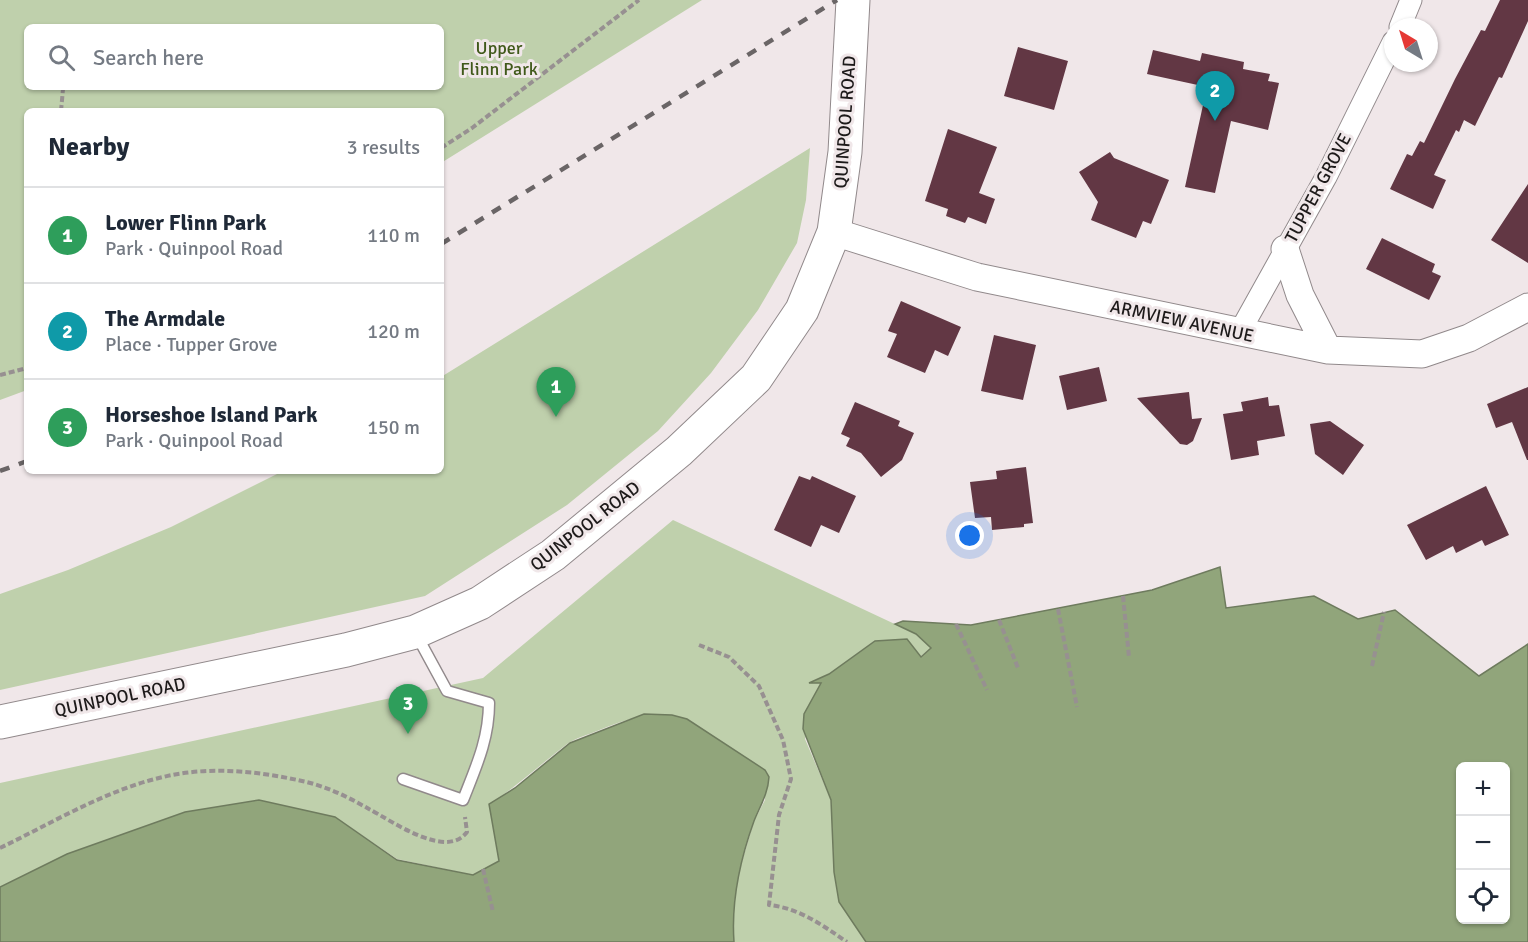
<!DOCTYPE html>
<meta charset="utf-8">
<style>
body{margin:0;font-family:Signika,sans-serif;background:#f2f2f3;color:#1f2937}
.controls{position:absolute;right:18px;bottom:18px;display:grid;overflow:hidden;border-radius:9px;box-shadow:0 2px 4px #0004}
.controls button{width:54px;height:54px;display:grid;place-items:center;padding:0;border:0;border-bottom:2px solid #e0e1e3;background:#fff;color:#1f2937;font:30px sans-serif}
.compass{position:absolute;left:1384px;top:18px;width:54px;height:54px;border-radius:50%;background:#fff;box-shadow:0 2px 4px #0004;rotate:322deg}
.you{position:absolute;left:970px;top:536px;width:21px;height:21px;margin:-15px;border:4px solid #fff;border-radius:50%;background:#1a73e8;box-shadow:0 0 0 9px #1a73e833}
.badge{display:grid;place-items:center;width:39px;height:39px;border-radius:50%;background:#476518;color:#fff;font-size:20px;font-weight:700}
.pin{position:absolute;translate:-50% -50px;filter:drop-shadow(0 2px 3px #0008)}
.pin::after{content:'';position:absolute;top:32px;width:21px;height:18px;background:inherit;clip-path:polygon(0 0,100% 0,50% 100%)}
.list{margin:0;padding:0;list-style:none}
h2{display:flex;justify-content:space-between;align-items:center;height:78px;margin:0;padding:0 24px;font-size:26px}
h2 small{font-size:20px;font-weight:400;color:#747a83}
.list li{display:grid;grid-template-columns:39px 1fr auto;gap:18px;align-items:center;box-sizing:border-box;height:96px;padding:0 24px;border-top:2px solid #e0e1e3}
.list b{display:block;font-size:22px;white-space:nowrap}
.list p{margin:0;font-size:20px;white-space:nowrap;color:#747a83}
.list em{font-size:20px;font-style:normal;color:#747a83}
.icon{flex:none;width:33px;height:33px;fill:none;stroke:currentColor;stroke-width:2;stroke-linecap:round;stroke-linejoin:round}
.map{position:relative;flex:none;width:1528px;height:942px;overflow:hidden}
.search{position:absolute;background:#fff;box-shadow:0 2px 4px #0004;left:24px;top:24px;width:420px;height:66px;display:flex;align-items:center;gap:15px;box-sizing:border-box;padding:0 21px;border-radius:9px;color:#747a83;font-size:22px}
.panel{position:absolute;background:#fff;box-shadow:0 2px 4px #0004;left:24px;top:108px;width:420px;height:366px;border-radius:9px}
.map>svg:first-child{display:block}
.green{fill:#bfd0ac;fill-rule:evenodd}
.water{fill:#91a57b;stroke:#6e7b5e;stroke-width:1.5;fill-rule:evenodd}
.building{fill:#623744}
.lines{fill:none;stroke-linecap:round;stroke-linejoin:round}
.service-casing{stroke:#91898b;stroke-width:13}
.minor-casing{stroke:#91898b;stroke-width:23}
.tertiary-casing{stroke:#91898b;stroke-width:29}
.primary-casing{stroke:#91898b;stroke-width:35}
.path{stroke:#979091;stroke-width:4;stroke-dasharray:6 3;stroke-linecap:butt}
.service{stroke:#fff;stroke-width:10}
.minor{stroke:#fff;stroke-width:21}
.tertiary{stroke:#fff;stroke-width:27}
.primary{stroke:#fff;stroke-width:33}
.rail{stroke:#6a6566;stroke-width:4.5;stroke-dasharray:10 10;stroke-linecap:butt}
.labels{text-anchor:middle;stroke-width:6;stroke-linejoin:round;paint-order:stroke}
.park-label{font-size:18px;fill:#40591a;stroke:#f0e7e9}
.street-label{font-size:18px;fill:#1d1a1a;stroke:#f0e7e9}
</style>
<div class="map">
<svg width="1528" height="942" viewBox="0 0 1528 942">
<rect width="100%" height="100%" fill="#f0e7e9"/>
<!-- green -->
<path class="green" d="M 0,0 L 702,0 L 441,163 L 441,111 L 27,111 L 27,390 L 0,400 ZM 27,27 L 441,27 L 441,87 L 27,87 Z
M 810,148 L 806,200 L 797,243 L 758,310 L 711,373 L 658,431 L 567,505 L 425,596 L 0,690 L 0,594 L 68,570 L 171,527 L 283,471 L 441,471 L 441,377 Z
M 673,520 L 916,634 L 931,648 L 920,657 L 875,641 L 829,674 L 810,683 L 822,683 L 805,739 L 831,800 L 834,872 L 839,902 L 866,942 L 734,942 L 733,918 L 736,882 L 754,821 L 765,800 L 765,770 L 687,719 C 653,710 628,718 597,731 C 587,735 576,738 567,744 C 541,764 517,786 490,804 L 499,861 L 473,875 L 397,859 L 335,817 L 259,800 L 185,812 L 67,854 L 0,887 L 0,783 L 483,678 Z"/>
<!-- water -->
<path class="water" d="M 1220,567 L 1226,608 L 1314,596 L 1358,619 L 1395,610 L 1479,676 L 1528,644 L 1528,942 L 866,942 L 839,902 L 834,872 L 831,800 L 803,729 L 804,714 L 821,683 L 809,683 L 829,674 L 875,641 L 907,639 L 921,657 L 931,648 L 916,634 L 895,624 L 903,621 L 971,625 L 1152,590 ZM 1460,766 L 1506,766 L 1506,920 L 1460,920 Z
M 644,714 L 672,715 L 687,719 L 765,770 L 769,777 C 768,794 760,806 754,821 C 740,860 731,901 734,942 L 0,942 L 0,887 L 67,854 L 185,812 L 259,800 L 335,817 L 397,860 L 473,875 L 499,861 L 489,804 L 515,788 L 570,743 Z"/>
<!-- building -->
<path class="building" d="M 1500,0 L 1528,0 L 1528,21 L 1502,78 L 1499,77 L 1475,126 L 1464,120 L 1459,132 L 1456,130 L 1434,175 L 1446,180 L 1433,209 L 1390,189 L 1407,154 L 1412,156 L 1420,141 L 1424,143 L 1455,79 L 1481,30 L 1485,31 Z
M 1018,47 L 1068,61 L 1054,110 L 1004,96 Z
M 1153,50 L 1200,61 L 1202,53 L 1244,62 L 1243,69 L 1270,74 L 1268,81 L 1279,83 L 1268,130 L 1231,121 L 1215,193 L 1185,187 L 1207,87 L 1147,74 Z
M 948,129 L 997,147 L 979,193 L 995,199 L 986,224 L 968,217 L 965,223 L 946,216 L 948,209 L 925,201 Z
M 1110,152 L 1114,158 L 1169,180 L 1151,224 L 1143,221 L 1136,238 L 1091,220 L 1098,202 L 1079,172 Z
M 1528,184 L 1528,263 L 1491,240 Z
M 1382,238 L 1435,264 L 1432,272 L 1441,276 L 1429,300 L 1366,269 Z
M 901,301 L 961,327 L 948,356 L 935,350 L 925,373 L 887,357 L 897,334 L 888,331 Z
M 994,335 L 1036,345 L 1023,400 L 981,391 Z
M 1099,367 L 1107,401 L 1067,410 L 1059,376 Z
M 1528,387 L 1528,460 L 1527,460 L 1512,422 L 1496,428 L 1487,404 Z
M 1189,392 L 1192,419 L 1202,418 L 1193,441 L 1187,445 L 1180,444 L 1137,398 Z
M 1268,397 L 1269,406 L 1279,405 L 1285,436 L 1257,441 L 1259,455 L 1231,460 L 1223,414 L 1243,411 L 1241,402 Z
M 855,402 L 900,421 L 898,426 L 914,433 L 902,460 L 881,477 L 861,453 L 846,446 L 850,438 L 841,434 Z
M 1330,421 L 1364,445 L 1343,475 L 1315,454 L 1310,424 Z
M 1026,467 L 1033,523 L 1024,524 L 1024,527 L 992,530 L 991,517 L 975,518 L 970,482 L 997,479 L 996,471 Z
M 799,476 L 810,480 L 812,476 L 856,496 L 839,533 L 821,525 L 811,547 L 774,530 Z
M 1486,486 L 1509,535 L 1485,546 L 1482,540 L 1456,553 L 1453,546 L 1426,560 L 1407,525 Z"/>
<g class="lines">
<!-- service casing -->
<g class="service-casing">
<path id="service" d="M 403,779 L 463,800 C 476,767 489,739 489,703 L 447,691 L 416,634"/>
</g>
<!-- minor casing -->
<g class="minor-casing">
<path id="minor" d="M 1400,27 L 1411,0
M 1239,333 L 1326,177 L 1393,42"/>
</g>
<!-- tertiary casing -->
<g class="tertiary-casing">
<path id="tertiary" d="M 834,232 L 977,277 L 1328,350 L 1422,354 L 1469,338 L 1528,307
M 1285,249 L 1300,295 L 1328,350"/>
</g>
<!-- primary casing -->
<g class="primary-casing">
<path id="primary" d="M 0,722 L 346,650 L 415,632 L 480,603 L 553,555 L 679,451 L 756,378 L 802,310 L 834,232 L 845,152 L 853,0"/>
</g>
<!-- path -->
<path class="path" d="M 61,111 L 63,89
M 441,148 L 472,128 L 639,0
M 0,375 L 27,368
M 1123,596 L 1129,657
M 1058,609 L 1077,707
M 999,620 L 1018,668
M 956,624 L 987,690
M 699,645 L 729,657 L 759,686 L 783,740 L 791,779 L 779,815 L 769,905 C 799,908 822,925 847,942
M 1372,666 L 1384,612
M 0,848 C 52,823 106,790 163,777 C 208,766 258,771 302,781 C 326,786 348,797 369,809 C 392,821 446,860 467,832 L 465,817
M 483,869 L 493,912"/>
<!-- service -->
<use href="#service" class="service"/>
<!-- minor -->
<use href="#minor" class="minor"/>
<!-- tertiary -->
<use href="#tertiary" class="tertiary"/>
<!-- primary -->
<use href="#primary" class="primary"/>
<!-- rail -->
<path class="rail" d="M 441,244 L 837,0
M 0,471 L 27,461"/>
</g>
<g class="labels">
<!-- park labels -->
<g class="park-label">
<text x="499" y="54">Upper<tspan x="499" dy="21">Flinn Park</tspan></text>
</g>
<!-- street labels -->
<g class="street-label">
<text transform="translate(845 122) rotate(-86)" y="6">QUINPOOL ROAD</text>
<text transform="translate(1318 188) rotate(-62)" y="6">TUPPER GROVE</text>
<text transform="translate(1182 321) rotate(12)" y="6">ARMVIEW AVENUE</text>
<text transform="translate(585 526) rotate(-38)" y="6">QUINPOOL ROAD</text>
<text transform="translate(120 697) rotate(-12)" y="6">QUINPOOL ROAD</text>
</g>
</g>
</svg>
<div class="controls">
<button>+</button>
<button>−</button>
<button><svg class="icon" aria-label="locate" viewBox="0 0 24 24"><circle cx="12" cy="12" r="6"/><path d="M12 2v4M12 18v4M2 12h4M18 12h4"/></svg></button>
</div>
<svg class="compass" viewBox="-18 -18 36 36"><path d="M0-13l5 13h-10z" fill="#e53935"/><path d="M0 13l5-13h-10z" fill="#747a83"/></svg>
<div class="you"></div>
<div class="pin badge" style="left:556px;top:417px;background:#2e9e5b">1</div>
<div class="pin badge" style="left:1215px;top:121px;background:#0f9aa8">2</div>
<div class="pin badge" style="left:408px;top:734px;background:#2e9e5b">3</div>
<div class="search"><svg class="icon" aria-label="search" viewBox="0 0 24 24"><circle cx="10" cy="10" r="6"/><path d="M15 15l6 6"/></svg>Search here</div>
<section class="panel">
<h2>Nearby<small>3 results</small></h2>
<ul class="list">
<li><span class="badge" style="background:#2e9e5b">1</span><div><b>Lower Flinn Park</b><p>Park · Quinpool Road</p></div><em>110 m</em></li>
<li><span class="badge" style="background:#0f9aa8">2</span><div><b>The Armdale</b><p>Place · Tupper Grove</p></div><em>120 m</em></li>
<li><span class="badge" style="background:#2e9e5b">3</span><div><b>Horseshoe Island Park</b><p>Park · Quinpool Road</p></div><em>150 m</em></li>
</ul>
</section>
</div>
